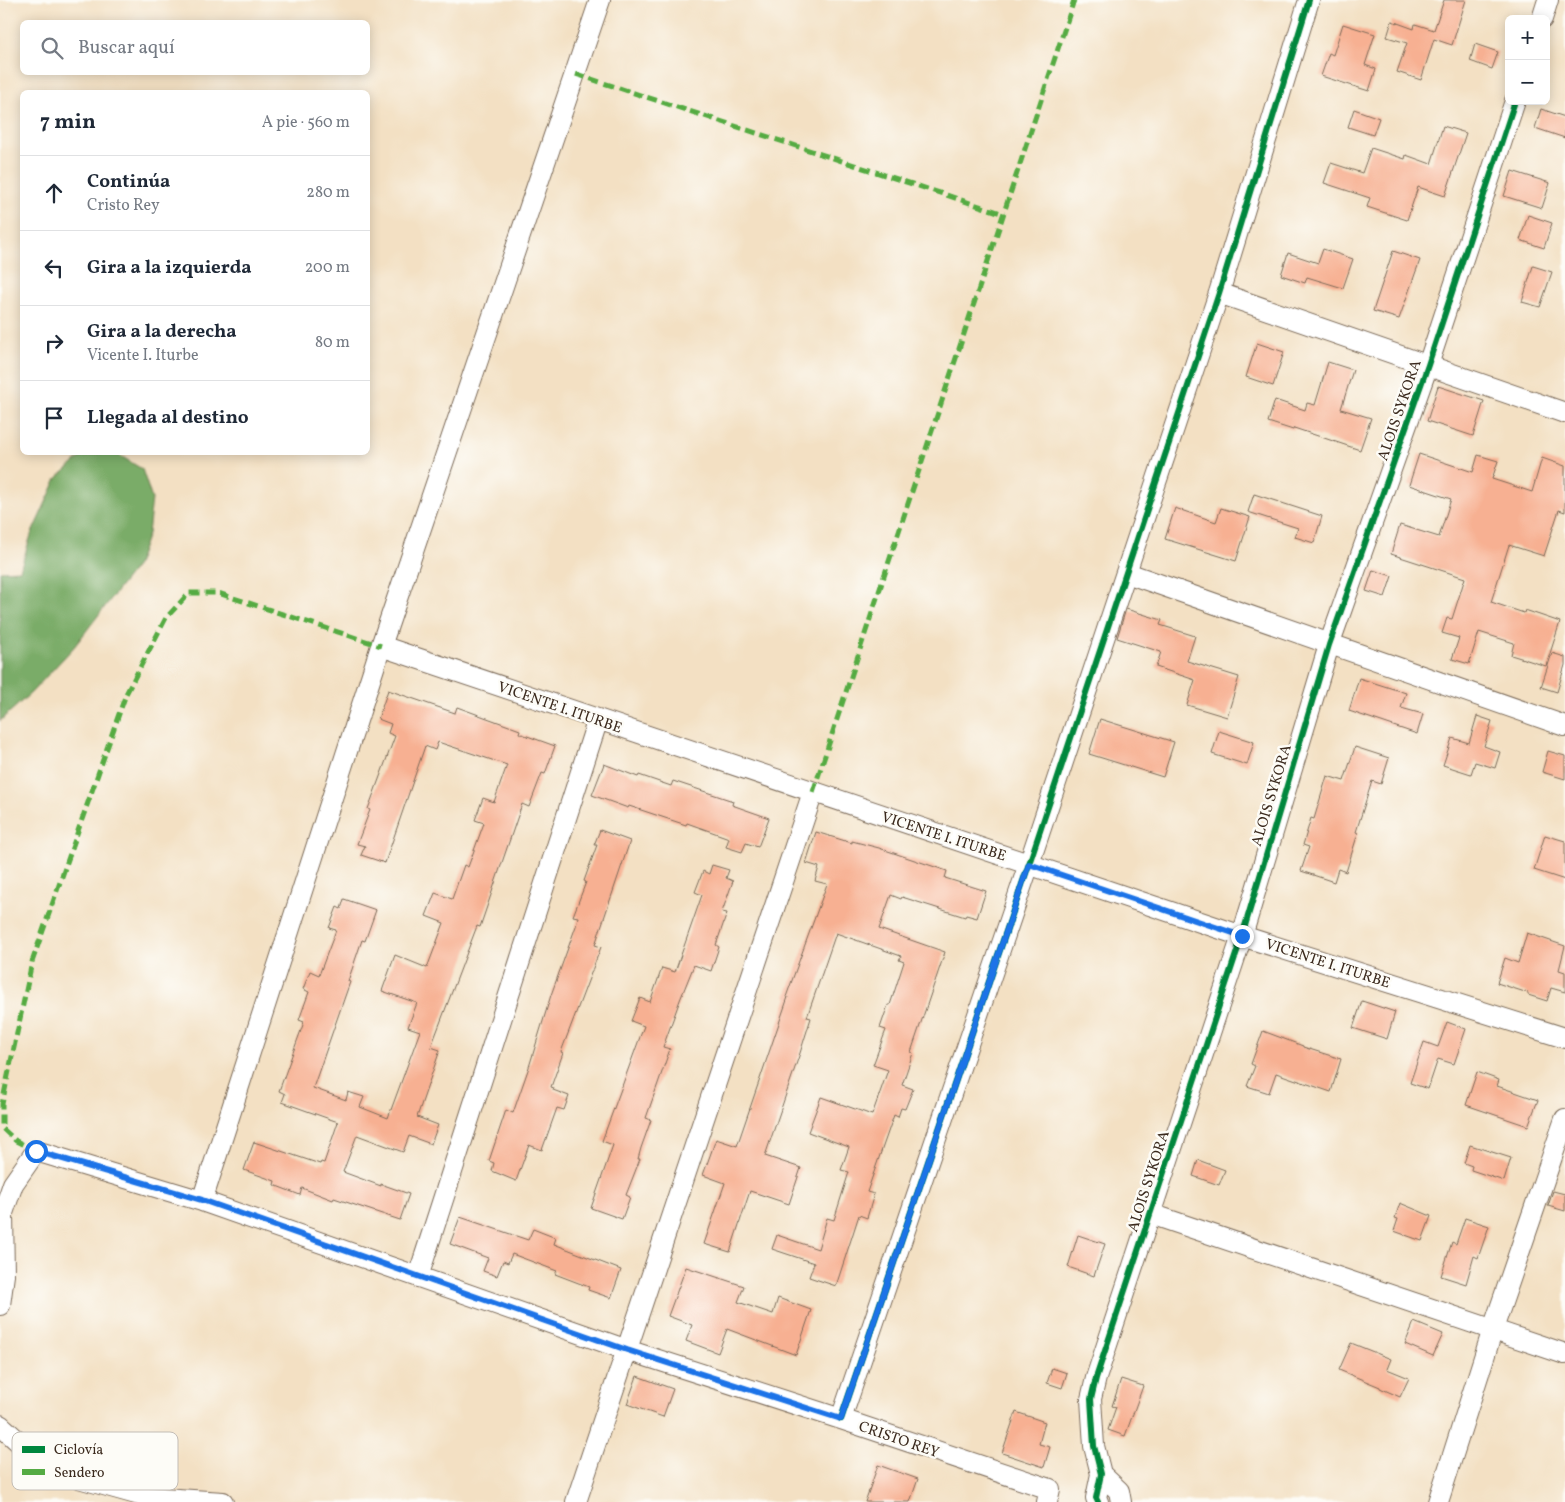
<!DOCTYPE html>
<html lang="es">
<meta charset="utf-8">
<style>
body{margin:0;font-family:Vollkorn,serif;background:#f2f2f3;color:#1f2937}
.controls{position:absolute;right:15px;top:15px;display:grid;overflow:hidden;border-radius:8px;box-shadow:0 2px 12px #0003}
.controls button{width:45px;height:45px;display:grid;place-items:center;padding:0;border:0;border-bottom:1px solid #e0e1e3;background:#fff;color:#1f2937;font:25px sans-serif}
.stop{position:absolute;width:15px;height:15px;margin:-11px;border:4px solid #1a73e8;border-radius:50%;background:#fff}
.stop.end{background:#1a73e8;border-color:#fff;box-shadow:0 1px 5px #0008}
.list{margin:0;padding:0;list-style:none}
h2{display:flex;justify-content:space-between;align-items:center;height:65px;margin:0;padding:0 20px;font-size:21px}
h2 small{font-size:16px;font-weight:400;color:#747a83}
.list li{display:grid;grid-template-columns:32px 1fr auto;gap:15px;align-items:center;box-sizing:border-box;height:75px;padding:0 20px;border-top:1px solid #e0e1e3}
.list b{display:block;font-size:19px;white-space:nowrap}
.list p{margin:0;font-size:16px;white-space:nowrap;color:#747a83}
.list em{font-size:16px;font-style:normal;color:#747a83}
.icon{flex:none;width:28px;height:28px;fill:none;stroke:currentColor;stroke-width:2;stroke-linecap:round;stroke-linejoin:round}
.map{position:relative;flex:none;width:1565px;height:1502px;overflow:hidden}
.search{position:absolute;background:#fff;box-shadow:0 2px 12px #0003;left:20px;top:20px;width:350px;height:55px;display:flex;align-items:center;gap:12px;box-sizing:border-box;padding:0 18px;border-radius:8px;color:#747a83;font-size:19px}
.panel{position:absolute;background:#fff;box-shadow:0 2px 12px #0003;left:20px;top:90px;width:350px;height:365px;border-radius:8px}
.map>svg:first-child{display:block}
.forest{fill:#7aac68;stroke:#5a6b43}
.building{fill:#f7b092}
.lines{fill:none;stroke-linecap:round;stroke-linejoin:round}
.minor-casing{stroke:#7b6a58;stroke-width:22}
.minor{stroke:#fff;stroke-width:20}
.quiet{stroke:#55ab43;stroke-width:5;stroke-dasharray:10 5;stroke-linecap:butt}
.cycleway-casing{stroke:#fdfcf7;stroke-width:9}
.cycleway{stroke:#00873e;stroke-width:6}
.route{stroke:#1a73e8;stroke-width:6}
.labels{text-anchor:middle;stroke-width:5;stroke-linejoin:round;paint-order:stroke}
.street-label{font-size:15px;fill:#3b2a1e;stroke:#fdfcf7}
.key{fill:#fdfcf7;stroke:#c3bdb6;stroke-width:1}
.key-label{font-size:14px;fill:#3b2a1e}
</style>
<div class="map">
<svg width="1565" height="1502" viewBox="0 0 1565 1502">
<rect width="100%" height="100%" fill="#fdfcf7"/>
<filter id="ink" filterUnits="userSpaceOnUse"><feTurbulence type="fractalNoise" baseFrequency=".02" numOctaves="2"/><feDisplacementMap in="SourceGraphic" scale="10" xChannelSelector="R" yChannelSelector="G"/><feConvolveMatrix kernelMatrix="1 2 1 2 8 2 1 2 1" color-interpolation-filters="sRGB"/></filter>
<filter id="wash" filterUnits="userSpaceOnUse"><feTurbulence type="fractalNoise" baseFrequency=".0096" numOctaves="4" result="noise"/><feDisplacementMap in="SourceGraphic" scale="20" xChannelSelector="R" yChannelSelector="G"/><feGaussianBlur stdDeviation="1.12" result="paint"/><feColorMatrix in="noise" values="0 0 0 0 0 0 0 0 0 0 0 0 0 0 0 0 0 1.4 0 .05"/><feComposite in="paint" operator="in"/></filter>
<g filter="url(#wash)">
<rect width="100%" height="100%" fill="#f3e0c3"/>
<!-- forest -->
<path class="forest" d="M 101,453 L 116,453 L 142,469 L 152,499 L 148,534 L 137,565 L 74,647 L 32,692 L 0,721 L 0,571 L 20,570 L 31,535 L 57,478 L 81,457 Z"/>
<g id="blocks">
<!-- building -->
<path class="building" d="M 1444,0 L 1466,0 L 1452,45 L 1434,39 L 1421,80 L 1397,72 L 1407,43 L 1387,37 L 1392,21 L 1414,29 L 1415,24 L 1434,30 Z
M 1343,24 L 1375,34 L 1365,65 L 1376,69 L 1369,91 L 1321,76 L 1329,53 L 1333,55 Z
M 1475,44 L 1498,52 L 1492,69 L 1470,61 Z
M 1354,109 L 1379,118 L 1373,135 L 1348,127 Z
M 1541,109 L 1565,117 L 1565,138 L 1535,128 Z
M 1443,126 L 1466,133 L 1445,196 L 1418,187 L 1407,220 L 1367,207 L 1370,198 L 1324,183 L 1331,163 L 1362,173 L 1371,148 L 1405,159 L 1406,155 L 1431,164 Z
M 1512,171 L 1550,183 L 1542,208 L 1504,196 Z
M 1528,215 L 1552,223 L 1544,248 L 1520,240 Z
M 1323,249 L 1353,259 L 1343,288 L 1307,277 L 1305,283 L 1281,275 L 1288,253 L 1318,263 Z
M 1393,251 L 1420,260 L 1399,319 L 1373,311 Z
M 1533,266 L 1552,272 L 1540,307 L 1522,302 Z
M 1257,343 L 1284,352 L 1273,386 L 1246,377 Z
M 1328,362 L 1353,370 L 1341,409 L 1371,418 L 1360,450 L 1294,428 L 1293,430 L 1268,422 L 1275,400 L 1305,410 L 1307,403 L 1315,405 Z
M 1438,386 L 1484,401 L 1473,436 L 1427,421 Z
M 1419,454 L 1473,472 L 1478,455 L 1498,461 L 1492,479 L 1532,492 L 1542,458 L 1565,466 L 1565,512 L 1559,510 L 1544,556 L 1509,545 L 1491,602 L 1524,613 L 1525,610 L 1560,622 L 1546,666 L 1511,655 L 1514,643 L 1479,632 L 1469,664 L 1452,659 L 1459,638 L 1442,633 L 1447,618 L 1452,619 L 1465,578 L 1391,554 L 1400,525 L 1439,537 L 1451,499 L 1409,485 Z
M 1254,494 L 1322,516 L 1314,543 L 1295,537 L 1298,528 L 1248,512 Z
M 1175,508 L 1216,522 L 1221,508 L 1250,517 L 1236,561 L 1165,539 Z
M 1373,570 L 1392,576 L 1385,597 L 1366,591 Z
M 1126,609 L 1162,620 L 1160,625 L 1195,636 L 1187,661 L 1239,677 L 1227,717 L 1187,705 L 1195,680 L 1156,667 L 1161,652 L 1117,638 Z
M 1552,653 L 1565,657 L 1565,665 L 1557,692 L 1541,687 Z
M 1359,678 L 1406,693 L 1401,708 L 1423,714 L 1417,734 L 1349,711 Z
M 388,690 L 455,713 L 457,707 L 520,730 L 519,733 L 555,746 L 545,774 L 542,773 L 529,807 L 522,804 L 480,927 L 477,926 L 431,1047 L 440,1050 L 417,1117 L 438,1125 L 431,1144 L 409,1136 L 403,1152 L 357,1135 L 343,1172 L 381,1186 L 381,1184 L 409,1194 L 400,1220 L 334,1198 L 333,1200 L 302,1188 L 300,1195 L 274,1185 L 275,1181 L 244,1170 L 254,1142 L 320,1164 L 321,1162 L 324,1163 L 338,1122 L 282,1102 L 285,1094 L 279,1091 L 304,1022 L 299,1020 L 309,992 L 303,989 L 310,971 L 319,975 L 336,930 L 329,928 L 337,907 L 341,909 L 344,899 L 376,910 L 365,941 L 362,940 L 348,981 L 350,982 L 313,1088 L 346,1100 L 348,1092 L 364,1097 L 360,1107 L 388,1118 L 420,1031 L 408,1027 L 417,1003 L 382,991 L 395,955 L 427,968 L 444,923 L 426,916 L 435,893 L 452,899 L 464,865 L 468,867 L 484,823 L 475,820 L 483,798 L 494,802 L 507,765 L 438,742 L 435,750 L 425,746 L 385,863 L 361,855 L 365,846 L 357,844 L 370,810 L 368,809 L 395,736 L 388,733 L 391,724 L 378,719 Z
M 1477,716 L 1492,721 L 1484,746 L 1500,752 L 1495,768 L 1475,762 L 1471,774 L 1443,765 L 1452,738 L 1469,743 Z
M 1100,719 L 1174,742 L 1163,777 L 1089,754 Z
M 1219,731 L 1254,742 L 1247,765 L 1212,754 Z
M 1355,747 L 1389,758 L 1381,784 L 1372,781 L 1356,832 L 1358,833 L 1346,872 L 1338,869 L 1334,882 L 1301,871 L 1309,847 L 1303,845 L 1311,818 L 1314,819 L 1327,776 L 1344,781 Z
M 1548,751 L 1565,756 L 1565,779 L 1542,772 Z
M 604,764 L 638,777 L 639,775 L 671,786 L 673,781 L 733,801 L 732,805 L 769,818 L 758,847 L 746,843 L 742,852 L 726,847 L 729,838 L 687,823 L 686,825 L 629,806 L 628,808 L 592,795 Z
M 600,830 L 630,841 L 595,945 L 601,947 L 561,1052 L 563,1053 L 551,1087 L 554,1088 L 553,1090 L 569,1096 L 564,1110 L 557,1108 L 542,1150 L 529,1145 L 516,1181 L 492,1171 L 494,1163 L 489,1161 L 506,1110 L 513,1113 L 529,1067 L 551,995 L 576,926 L 578,917 L 573,916 L 586,882 L 584,881 L 597,845 L 594,845 Z
M 816,832 L 852,843 L 852,841 L 879,848 L 947,871 L 945,878 L 986,891 L 977,918 L 966,915 L 965,917 L 902,897 L 901,899 L 891,895 L 879,929 L 945,952 L 911,1052 L 913,1053 L 902,1085 L 913,1089 L 905,1109 L 901,1108 L 898,1117 L 894,1115 L 867,1192 L 874,1194 L 867,1218 L 859,1215 L 836,1286 L 809,1277 L 814,1263 L 772,1249 L 777,1235 L 818,1249 L 827,1218 L 834,1220 L 849,1172 L 841,1170 L 849,1147 L 808,1132 L 821,1097 L 872,1115 L 888,1070 L 873,1065 L 886,1030 L 880,1028 L 888,1005 L 890,1005 L 904,962 L 899,960 L 901,956 L 836,933 L 807,1017 L 811,1018 L 800,1053 L 765,1156 L 801,1168 L 789,1204 L 750,1191 L 730,1252 L 704,1244 L 725,1183 L 703,1175 L 716,1139 L 737,1146 L 788,997 L 786,997 L 827,884 L 815,881 L 819,867 L 806,863 Z
M 1545,835 L 1565,841 L 1565,880 L 1534,870 Z
M 712,865 L 729,870 L 726,878 L 733,881 L 722,912 L 727,913 L 716,945 L 719,947 L 711,971 L 694,965 L 680,1000 L 663,1047 L 670,1049 L 646,1118 L 651,1120 L 641,1148 L 638,1159 L 640,1159 L 626,1195 L 630,1197 L 622,1219 L 591,1208 L 613,1145 L 602,1141 L 644,1026 L 631,1021 L 640,998 L 650,1002 L 662,968 L 675,972 L 702,895 L 695,892 L 703,871 L 709,874 Z
M 1527,933 L 1565,946 L 1559,970 L 1565,972 L 1565,992 L 1551,988 L 1547,1001 L 1528,995 L 1528,993 L 1497,983 L 1505,958 L 1518,963 Z
M 1362,1001 L 1395,1012 L 1387,1039 L 1353,1028 Z
M 1447,1022 L 1466,1029 L 1454,1064 L 1438,1059 L 1428,1089 L 1410,1083 L 1424,1042 L 1438,1047 Z
M 1263,1031 L 1303,1046 L 1303,1047 L 1341,1059 L 1331,1092 L 1276,1073 L 1269,1093 L 1247,1086 L 1255,1066 L 1251,1064 Z
M 1477,1072 L 1499,1080 L 1497,1086 L 1538,1100 L 1528,1126 L 1466,1105 Z
M 1470,1145 L 1511,1158 L 1504,1181 L 1471,1170 L 1472,1166 L 1464,1163 Z
M 1198,1160 L 1225,1170 L 1219,1185 L 1193,1176 Z
M 1553,1191 L 1565,1194 L 1565,1211 L 1548,1206 Z
M 1400,1203 L 1431,1216 L 1422,1241 L 1394,1231 L 1398,1219 L 1395,1218 Z
M 460,1217 L 528,1240 L 533,1229 L 556,1238 L 554,1244 L 621,1270 L 611,1298 L 588,1290 L 589,1287 L 555,1274 L 557,1271 L 512,1254 L 508,1263 L 503,1261 L 497,1276 L 483,1271 L 488,1258 L 450,1244 Z
M 1465,1218 L 1489,1226 L 1478,1258 L 1474,1256 L 1466,1284 L 1441,1276 L 1452,1242 L 1456,1244 Z
M 1078,1235 L 1105,1244 L 1094,1276 L 1068,1267 Z
M 686,1267 L 744,1286 L 738,1302 L 773,1314 L 778,1298 L 811,1310 L 796,1355 L 727,1329 L 718,1353 L 686,1341 L 692,1325 L 668,1316 Z
M 1414,1322 L 1443,1334 L 1433,1356 L 1405,1344 Z
M 1351,1343 L 1391,1359 L 1387,1369 L 1409,1378 L 1400,1397 L 1380,1388 L 1380,1387 L 1339,1370 Z
M 1052,1368 L 1067,1373 L 1062,1388 L 1047,1383 Z
M 637,1376 L 673,1389 L 663,1417 L 627,1404 Z
M 1121,1379 L 1143,1386 L 1125,1436 L 1108,1430 L 1116,1407 L 1112,1406 Z
M 1016,1412 L 1045,1422 L 1039,1444 L 1050,1447 L 1044,1467 L 1002,1453 Z
M 878,1465 L 918,1479 L 910,1502 L 865,1502 Z"/>
</g>
</g>
<g filter="url(#ink)">
<use href="#blocks" fill-opacity="0" stroke="#7b6a58" stroke-width="1"/>
<g class="lines">
<!-- minor casing -->
<g class="minor-casing">
<path id="minor" d="M 1542,19 L 1548,0
M 1219,293 L 1565,413
M 1127,573 L 1565,726
M 381,646 L 1242,936 L 1565,1038
M 202,1201 L 381,646 L 600,0
M 1151,1214 L 1565,1354
M 418,1277 L 598,719
M 0,1305 L 4,1275 L 3,1213 L 13,1184 L 36,1151 L 202,1201 L 627,1350 L 841,1419 L 1050,1489 L 1047,1502
M 841,1419 L 1029,864 L 1219,293 L 1309,0
M 0,1425 L 50,1470 L 147,1497 L 223,1502
M 1101,1474 L 1119,1491 L 1121,1502
M 576,1502 L 813,792
M 1098,1502 L 1096,1498 L 1101,1474 L 1094,1446 L 1091,1399 L 1096,1378 L 1242,936 L 1329,645 L 1428,365 L 1515,101
M 1438,1502 L 1493,1329 L 1565,1119"/>
</g>
<!-- minor -->
<use href="#minor" class="minor"/>
<!-- quiet -->
<path class="quiet" d="M 576,74 L 1004,214
M 813,792 L 1074,0
M 36,1151 L 16,1141 L 2,1128 L 2,1104 L 32,962 L 126,694 L 166,618 L 189,593 L 218,593 L 381,646"/>
<!-- cycleway casing -->
<g class="cycleway-casing">
<path id="cycleway" d="M 841,1419 L 1029,864 L 1219,293 L 1309,0
M 1098,1502 L 1096,1498 L 1101,1474 L 1094,1446 L 1091,1399 L 1096,1378 L 1242,936 L 1329,645 L 1428,365 L 1515,101"/>
</g>
<!-- cycleway -->
<use href="#cycleway" class="cycleway"/>
</g>
</g>
<g class="lines" filter="url(#ink)">
<!-- route -->
<path class="route" d="M 36,1151 L 202,1200 L 627,1350 L 841,1419 L 1029,864 L 1242,936"/>
</g>
<g class="labels">
<!-- street labels -->
<g class="street-label">
<text transform="translate(1399 410) rotate(-71)" y="5">ALOIS SYKORA</text>
<text transform="translate(560 707) rotate(19)" y="5">VICENTE I. ITURBE</text>
<text transform="translate(1271 795) rotate(-73)" y="5">ALOIS SYKORA</text>
<text transform="translate(944 836) rotate(18)" y="5">VICENTE I. ITURBE</text>
<text transform="translate(1328 963) rotate(18)" y="5">VICENTE I. ITURBE</text>
<text transform="translate(1148 1181) rotate(-72)" y="5">ALOIS SYKORA</text>
<text transform="translate(899 1439) rotate(19)" y="5">CRISTO REY</text>
</g>
</g>
<!-- legend -->
<rect x="12" y="1432" width="166" height="58" rx="8" class="key"/>
<rect x="22" y="1446" width="23" height="7" fill="#00873e"/>
<rect x="22" y="1469" width="23" height="6" fill="#55ab43"/>
<g class="key-label">
<text x="54" y="1454">Ciclovía</text>
<text x="54" y="1477">Sendero</text>
</g>
</svg>
<div class="controls">
<button>+</button>
<button>−</button>
</div>
<div class="stop" style="left:36px;top:1151px"></div>
<div class="stop end" style="left:1242px;top:936px"></div>
<div class="search"><svg class="icon" aria-label="search" viewBox="0 0 24 24"><circle cx="10" cy="10" r="6"/><path d="M15 15l6 6"/></svg>Buscar aquí</div>
<section class="panel">
<h2>7 min<small>A pie · 560 m</small></h2>
<ul class="list">
<li><svg class="icon" aria-label="ahead" viewBox="0 0 24 24"><path d="M12 20V5M6 11l6-6 6 6"/></svg><div><b>Continúa</b><p>Cristo Rey</p></div><em>280 m</em></li>
<li><svg class="icon" aria-label="left" viewBox="0 0 24 24"><path d="M17 20v-9H6M10 6l-5 5 5 5"/></svg><div><b>Gira a la izquierda</b></div><em>200 m</em></li>
<li><svg class="icon" aria-label="right" viewBox="0 0 24 24"><path d="M7 20v-9h11M14 6l5 5-5 5"/></svg><div><b>Gira a la derecha</b><p>Vicente I. Iturbe</p></div><em>80 m</em></li>
<li><svg class="icon" aria-label="arrive" viewBox="0 0 24 24"><path d="M6 21V4h12l-3 4 3 4H6"/></svg><div><b>Llegada al destino</b></div></li>
</ul>
</section>
</div>
